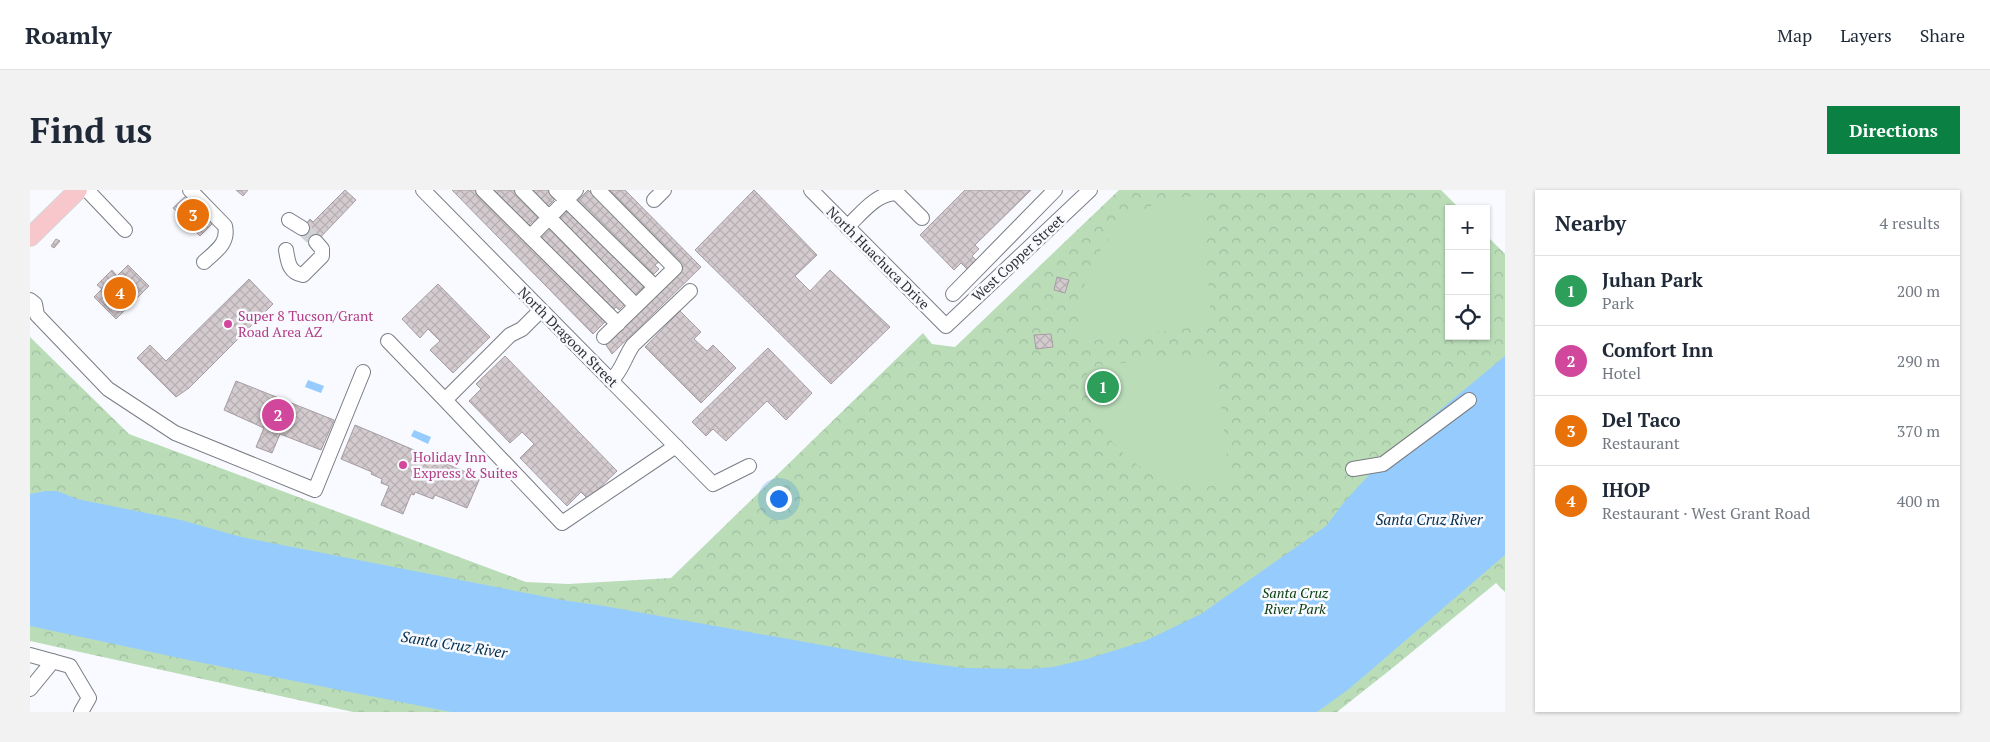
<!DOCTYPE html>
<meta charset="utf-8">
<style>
body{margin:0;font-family:"PT Serif",serif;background:#f2f2f3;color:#1f2937}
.controls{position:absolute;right:15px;top:15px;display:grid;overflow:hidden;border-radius:0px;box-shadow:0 1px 4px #0004}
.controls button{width:45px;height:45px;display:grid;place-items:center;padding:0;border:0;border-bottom:1px solid #e0e1e3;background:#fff;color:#1f2937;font:25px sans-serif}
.you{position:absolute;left:748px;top:308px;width:18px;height:18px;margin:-12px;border:4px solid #fff;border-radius:50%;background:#1a73e8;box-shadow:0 0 0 8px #1a73e833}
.badge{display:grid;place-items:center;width:32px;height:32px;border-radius:50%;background:#0b8043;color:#fff;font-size:16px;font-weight:700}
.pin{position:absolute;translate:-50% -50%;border:2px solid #fff;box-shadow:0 1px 5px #0006}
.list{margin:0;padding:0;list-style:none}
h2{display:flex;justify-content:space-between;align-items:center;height:65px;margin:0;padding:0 20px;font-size:21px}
h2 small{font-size:16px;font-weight:400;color:#747a83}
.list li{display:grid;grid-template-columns:32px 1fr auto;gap:15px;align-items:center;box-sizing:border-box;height:70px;padding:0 20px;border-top:1px solid #e0e1e3}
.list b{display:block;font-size:19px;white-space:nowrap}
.list p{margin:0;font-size:16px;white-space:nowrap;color:#747a83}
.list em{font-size:16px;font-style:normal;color:#747a83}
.icon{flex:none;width:28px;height:28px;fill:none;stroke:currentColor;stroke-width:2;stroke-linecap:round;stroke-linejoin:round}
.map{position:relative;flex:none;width:1475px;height:522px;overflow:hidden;border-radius:0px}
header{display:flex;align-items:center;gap:30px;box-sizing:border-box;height:70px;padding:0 25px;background:#fff;border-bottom:1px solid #e0e1e3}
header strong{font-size:24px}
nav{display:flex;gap:28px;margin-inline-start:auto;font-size:18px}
.intro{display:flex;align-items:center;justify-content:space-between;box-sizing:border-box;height:120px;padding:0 30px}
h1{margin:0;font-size:35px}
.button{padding:12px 22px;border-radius:0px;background:#0b8043;color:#fff;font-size:18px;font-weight:700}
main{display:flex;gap:30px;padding:0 30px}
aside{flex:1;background:#fff;border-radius:0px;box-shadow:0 1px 4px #0004}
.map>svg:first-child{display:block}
.park{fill:url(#park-crowns)}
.garden{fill:#baddb8}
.water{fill:#96ccfd}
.building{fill:url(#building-cross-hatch);stroke:#a69da2}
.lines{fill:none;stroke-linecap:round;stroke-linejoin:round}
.minor-tunnel{stroke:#d0d2d6;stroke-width:14;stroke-dasharray:14 7;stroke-linecap:butt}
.minor-casing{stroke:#7a7d84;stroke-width:16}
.major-casing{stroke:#d5d6d6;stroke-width:20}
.minor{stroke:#fff;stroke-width:14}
.major{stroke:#f7c7cb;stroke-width:18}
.hotel-dot{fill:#d1479c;stroke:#f8faff;stroke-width:2}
.labels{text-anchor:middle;stroke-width:5;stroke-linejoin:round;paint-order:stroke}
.street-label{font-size:14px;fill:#2f3033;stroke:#f8faff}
.hotel-label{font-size:14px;fill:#b23c85;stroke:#f8faff;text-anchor:start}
.park-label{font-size:14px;font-style:italic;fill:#0d410f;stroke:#f8faff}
.water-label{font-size:15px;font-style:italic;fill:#032e4c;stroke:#f8faff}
</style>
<header>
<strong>Roamly</strong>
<nav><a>Map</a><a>Layers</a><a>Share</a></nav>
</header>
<div class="intro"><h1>Find us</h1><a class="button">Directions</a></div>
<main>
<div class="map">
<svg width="1475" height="522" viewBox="0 0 1475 522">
<defs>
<pattern id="park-crowns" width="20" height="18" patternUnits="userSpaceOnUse" patternTransform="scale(1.25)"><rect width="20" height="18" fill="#baddb8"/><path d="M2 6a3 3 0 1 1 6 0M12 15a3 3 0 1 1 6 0" fill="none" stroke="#a0be9f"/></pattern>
<pattern id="building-cross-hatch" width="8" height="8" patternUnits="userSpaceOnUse" patternTransform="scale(1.25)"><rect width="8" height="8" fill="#d4cbcf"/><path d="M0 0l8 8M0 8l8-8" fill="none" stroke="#b6afb2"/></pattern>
</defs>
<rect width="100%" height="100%" fill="#f8faff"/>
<!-- park -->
<path class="park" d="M 1089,0 L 1411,0 L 1430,19 L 1419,19 L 1419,146 L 1456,146 L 1456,45 L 1475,64 L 1475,402 L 1466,393 L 1365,476 L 1307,522 L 323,522 L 0,451 L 0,147 L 99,244 L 496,392 L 538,394 L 641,388 L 893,143 L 902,154 L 925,157 Z"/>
<!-- garden -->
<path class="garden" d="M 1172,5 L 1181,128 L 1174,136 L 1053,152 C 1052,140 1050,128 1051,117 C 1052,71 1093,21 1138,10 C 1149,7 1161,7 1172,5 Z
M 1178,164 L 1186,171 L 1200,294 C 1188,295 1176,297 1165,296 C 1119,293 1073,256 1061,211 C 1058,200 1058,188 1056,177 Z"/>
<!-- water -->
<path class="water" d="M 1475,166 L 1475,365 L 1319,499 L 1287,522 L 421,522 L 163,471 L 0,436 L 0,304 L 16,301 L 27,301 L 47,309 L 151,330 L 211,347 L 532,410 L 574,416 L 881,471 L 934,478 L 998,479 L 1023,477 L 1057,469 L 1115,451 L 1171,424 L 1296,336 L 1315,311 L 1363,259 Z
M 278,190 L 294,196 L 291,203 L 275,197 Z
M 384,240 L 401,247 L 398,254 L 381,246 Z"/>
<!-- building -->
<path class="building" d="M 206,0 L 218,0 L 213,6 Z
M 315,0 L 326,10 L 284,54 L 270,41 L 280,29 L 283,32 Z
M 422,0 L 445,0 L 575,132 L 563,144 Z
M 462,0 L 484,0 L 509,26 L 497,37 Z
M 500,0 L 520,0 L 527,7 L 517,17 Z
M 558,0 L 630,71 L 625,75 L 629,79 L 623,85 L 547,11 Z
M 575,0 L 595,0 L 671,77 L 582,164 L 576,155 L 653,79 Z
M 724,0 L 787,65 L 765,86 L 780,101 L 800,80 L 860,137 L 801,194 L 665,60 Z
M 935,0 L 1001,0 L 945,55 L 949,59 L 942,66 L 948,72 L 939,81 L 931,73 L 924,80 L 890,45 Z
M 158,4 L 184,32 L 170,46 L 143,18 Z
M 537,20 L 614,97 L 604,106 L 530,28 Z
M 520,36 L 596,113 L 589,120 L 586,117 L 582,121 L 509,47 Z
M 26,49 L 30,51 L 24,58 L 21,56 Z
M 98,75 L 119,96 L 86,129 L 64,107 L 72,99 L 67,95 L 82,80 L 87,86 Z
M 1027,87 L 1039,90 L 1035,103 L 1024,100 Z
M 219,89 L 243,114 L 159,198 L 146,207 L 107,168 L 120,155 L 136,171 Z
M 408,94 L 460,147 L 423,183 L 400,160 L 410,151 L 398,139 L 390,148 L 372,129 Z
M 650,121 L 671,142 L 664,149 L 677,161 L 683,155 L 706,178 L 671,213 L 615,157 Z
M 1021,144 L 1023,157 L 1006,159 L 1004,145 Z
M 738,158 L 782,203 L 756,230 L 737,211 L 696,251 L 683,239 L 676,246 L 662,232 Z
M 475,166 L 587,281 L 558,309 L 551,302 L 537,316 L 490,268 L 504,254 L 492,242 L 480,253 L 439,211 L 451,199 L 446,194 Z
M 206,191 L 304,230 L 291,260 L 250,244 L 242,263 L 226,257 L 234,238 L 194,220 Z
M 325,235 L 450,288 L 437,318 L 405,305 L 403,309 L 385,302 L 384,305 L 381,304 L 373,324 L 351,315 L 359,296 L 351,293 L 352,289 L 341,284 L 342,282 L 311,269 Z"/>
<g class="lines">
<!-- minor-tunnel -->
<path class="minor-tunnel" d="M 272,38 L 286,52"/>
<!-- minor casing -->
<g class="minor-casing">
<path id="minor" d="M 57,0 L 95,40
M 160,0 L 195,36 C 199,53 186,61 174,72
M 393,0 L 683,294 L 719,276
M 453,0 L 588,134
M 492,0 L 606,116
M 526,0 L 625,97
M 568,0 L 645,78 L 574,147
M 781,0 L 916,136 L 1060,0
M 624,10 L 634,0
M 259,30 L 272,38
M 817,37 C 831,24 846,3 867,3 L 892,28
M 500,47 L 546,0
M 256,60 C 258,72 259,83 273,85 L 292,66 L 292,59 L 286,52
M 923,104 L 1025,0
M 0,110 L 5,114 L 7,125 L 78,199 L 145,243 L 285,300 L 333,182
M 511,120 L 492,139 L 480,145 L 415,210 L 532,333 L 646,256
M 358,151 L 415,210
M 581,191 C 593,179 594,168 603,155 L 660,101
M 1323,279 L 1353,274 L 1439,210
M 0,465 L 40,476 L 59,508 L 51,522
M 0,499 L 23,471"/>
</g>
<!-- major casing -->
<g class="major-casing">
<path id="major" d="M 0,47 L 48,0"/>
</g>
<!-- minor -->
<use href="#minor" class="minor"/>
<!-- major -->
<use href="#major" class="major"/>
</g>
<!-- markers -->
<g class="hotel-dot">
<circle cx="198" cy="134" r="5"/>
<circle cx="373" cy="275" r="5"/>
</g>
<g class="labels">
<!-- street labels -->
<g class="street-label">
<text transform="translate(848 68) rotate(45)" y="5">North Huachuca Drive</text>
<text transform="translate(988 68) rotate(-43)" y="5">West Copper Street</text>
<text transform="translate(538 147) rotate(45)" y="5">North Dragoon Street</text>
</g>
<!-- hotel labels -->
<g class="hotel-label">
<text x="208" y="131">Super 8 Tucson/Grant<tspan x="208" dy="16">Road Area AZ</tspan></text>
<text x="383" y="272">Holiday Inn<tspan x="383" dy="16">Express &amp; Suites</tspan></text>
</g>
<!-- park labels -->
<g class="park-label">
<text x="1265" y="408">Santa Cruz<tspan x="1265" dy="16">River Park</tspan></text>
</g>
<!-- water labels -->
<g class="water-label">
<text x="1399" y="335">Santa Cruz River</text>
<text transform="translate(424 455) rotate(9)" y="5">Santa Cruz River</text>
</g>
</g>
</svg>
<div class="controls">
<button>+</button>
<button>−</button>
<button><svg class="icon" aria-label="locate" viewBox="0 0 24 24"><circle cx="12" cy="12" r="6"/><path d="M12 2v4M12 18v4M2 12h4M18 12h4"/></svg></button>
</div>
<div class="you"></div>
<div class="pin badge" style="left:1073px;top:197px;background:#2e9e5b">1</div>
<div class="pin badge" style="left:248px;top:225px;background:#d1479c">2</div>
<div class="pin badge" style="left:163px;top:25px;background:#e8710a">3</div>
<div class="pin badge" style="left:90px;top:103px;background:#e8710a">4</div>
</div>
<aside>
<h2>Nearby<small>4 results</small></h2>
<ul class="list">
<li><span class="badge" style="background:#2e9e5b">1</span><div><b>Juhan Park</b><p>Park</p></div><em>200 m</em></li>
<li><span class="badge" style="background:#d1479c">2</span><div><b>Comfort Inn</b><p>Hotel</p></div><em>290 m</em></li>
<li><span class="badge" style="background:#e8710a">3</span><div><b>Del Taco</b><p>Restaurant</p></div><em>370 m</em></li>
<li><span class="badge" style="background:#e8710a">4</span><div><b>IHOP</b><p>Restaurant · West Grant Road</p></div><em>400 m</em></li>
</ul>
</aside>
</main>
